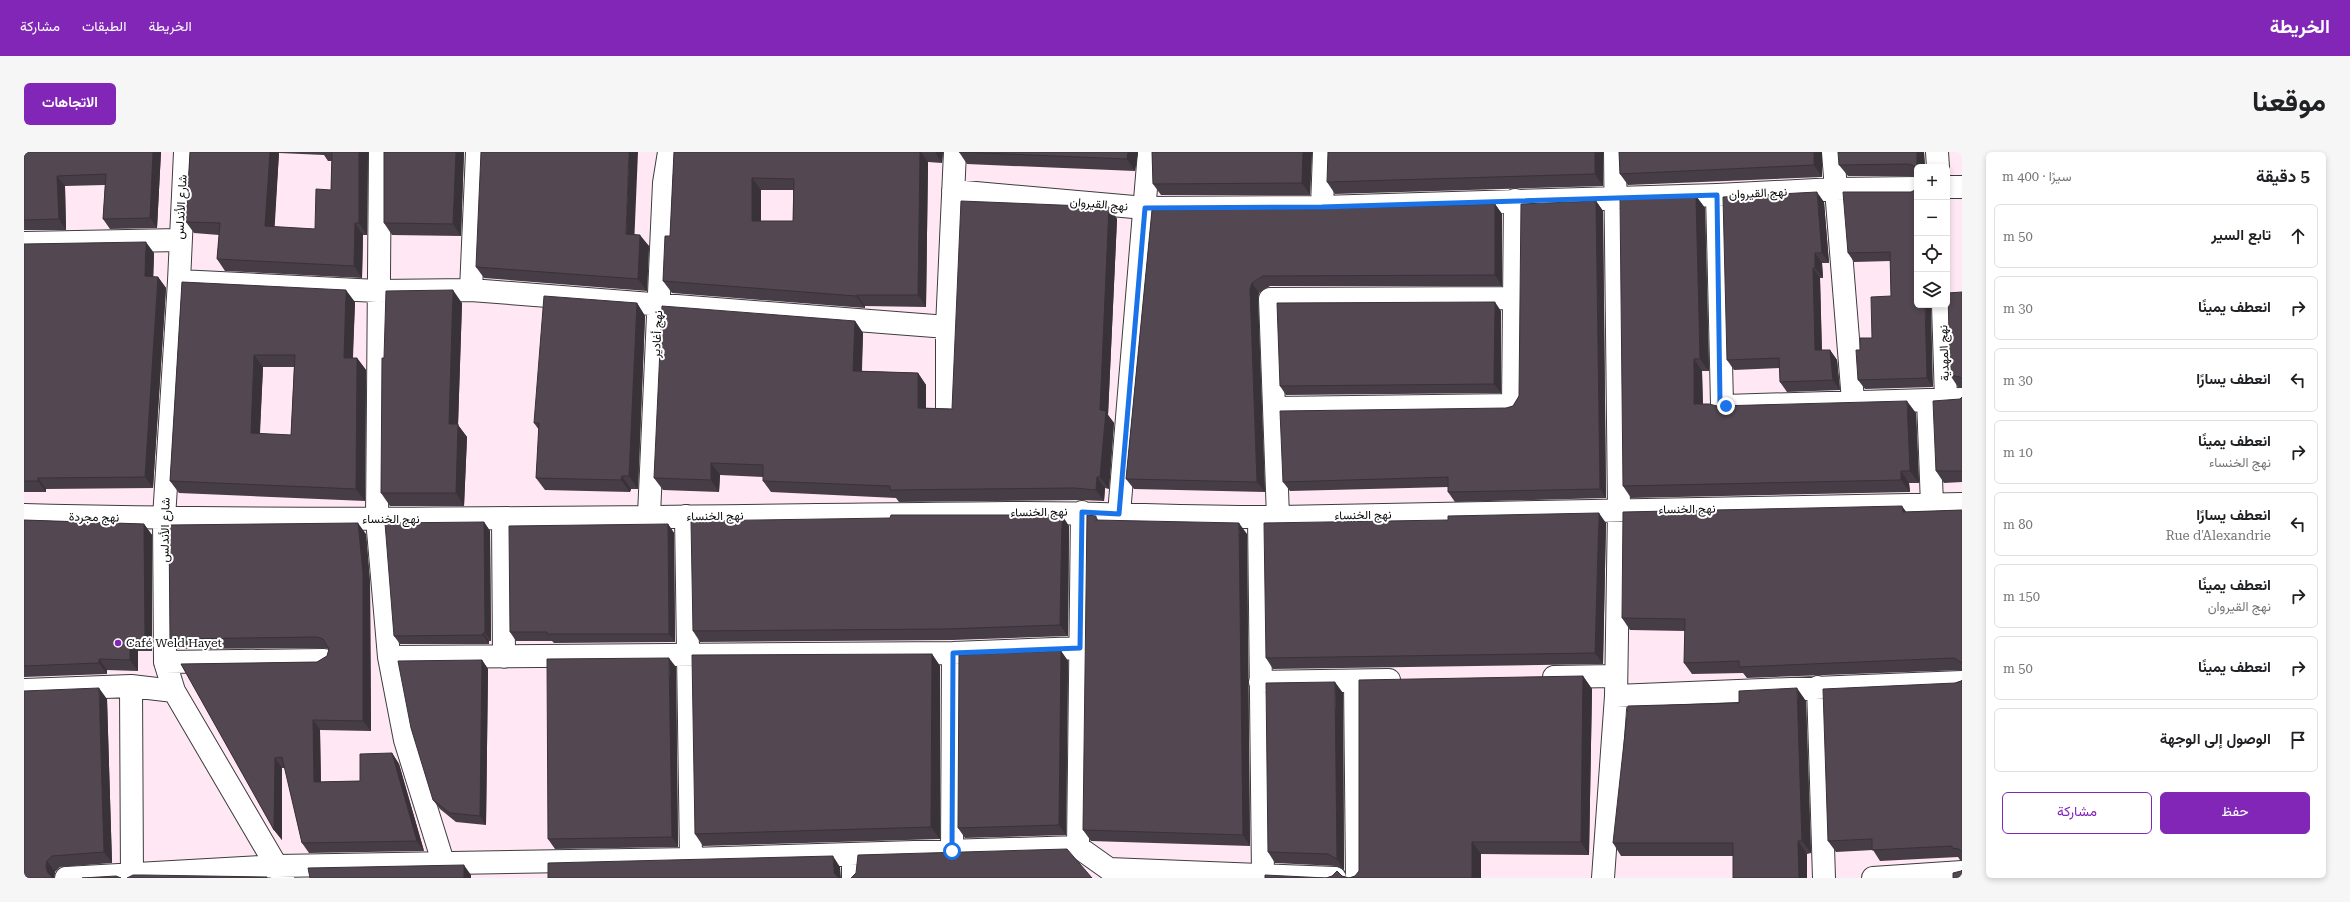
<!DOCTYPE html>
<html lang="ar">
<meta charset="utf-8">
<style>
body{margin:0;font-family:"Roboto Serif",Vazirmatn,serif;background:#f6f6f6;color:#202124;direction:rtl}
.controls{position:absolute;right:12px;top:12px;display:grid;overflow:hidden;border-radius:6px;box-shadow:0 2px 6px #0003}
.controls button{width:36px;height:36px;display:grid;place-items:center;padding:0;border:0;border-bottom:1px solid #e0e0e0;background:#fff;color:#202124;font:20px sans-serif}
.stop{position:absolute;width:12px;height:12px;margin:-9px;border:3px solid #1a73e8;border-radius:50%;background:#fff}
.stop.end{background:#1a73e8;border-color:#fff;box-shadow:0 1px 4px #0008}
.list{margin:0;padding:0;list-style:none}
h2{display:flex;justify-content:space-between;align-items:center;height:52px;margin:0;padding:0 16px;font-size:17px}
h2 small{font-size:13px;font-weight:400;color:#757577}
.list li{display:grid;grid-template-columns:26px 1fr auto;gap:12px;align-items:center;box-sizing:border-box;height:64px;margin:0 8px 8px;padding:0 8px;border:1px solid #e0e0e0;border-radius:6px}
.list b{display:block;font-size:15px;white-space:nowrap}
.list p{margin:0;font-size:13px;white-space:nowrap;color:#757577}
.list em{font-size:13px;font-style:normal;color:#757577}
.actions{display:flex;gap:8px;padding:12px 16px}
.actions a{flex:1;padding:9px 0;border:1px solid #8226b7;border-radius:6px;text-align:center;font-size:14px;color:#8226b7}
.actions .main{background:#8226b7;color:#fff}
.icon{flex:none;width:22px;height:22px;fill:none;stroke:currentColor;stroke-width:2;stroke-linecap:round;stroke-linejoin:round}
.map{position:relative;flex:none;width:1938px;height:726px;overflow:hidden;direction:ltr;border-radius:6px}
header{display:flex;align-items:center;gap:24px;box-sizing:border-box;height:56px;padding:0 20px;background:#8226b7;color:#fff}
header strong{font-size:19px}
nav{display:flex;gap:22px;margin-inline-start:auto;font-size:14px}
.intro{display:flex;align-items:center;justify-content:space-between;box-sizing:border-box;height:96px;padding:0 24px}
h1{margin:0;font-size:28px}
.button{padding:10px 18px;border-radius:6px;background:#8226b7;color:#fff;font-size:14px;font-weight:700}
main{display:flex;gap:24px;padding:0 24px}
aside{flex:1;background:#fff;border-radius:6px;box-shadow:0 2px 6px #0003}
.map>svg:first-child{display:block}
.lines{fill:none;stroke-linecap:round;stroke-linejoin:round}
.minor-casing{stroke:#3d3d3d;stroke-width:24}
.minor{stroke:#fff;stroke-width:22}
.wall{fill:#473d47;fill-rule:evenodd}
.shaded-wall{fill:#3a3239}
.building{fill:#534752;stroke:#3a3239;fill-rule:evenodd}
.route{stroke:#1a73e8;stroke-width:5}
.poi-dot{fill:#8226b7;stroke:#fff;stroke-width:1.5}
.labels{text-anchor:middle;stroke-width:4;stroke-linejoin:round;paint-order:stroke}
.street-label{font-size:12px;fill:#0a0a0a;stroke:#fff}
.poi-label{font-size:12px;fill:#0a0a0a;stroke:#fff;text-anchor:start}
</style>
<header>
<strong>الخريطة</strong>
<nav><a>الخريطة</a><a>الطبقات</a><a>مشاركة</a></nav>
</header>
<div class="intro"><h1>موقعنا</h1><a class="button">الاتجاهات</a></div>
<main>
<aside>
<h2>5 دقيقة<small>سيرًا · 400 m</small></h2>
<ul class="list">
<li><svg class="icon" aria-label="ahead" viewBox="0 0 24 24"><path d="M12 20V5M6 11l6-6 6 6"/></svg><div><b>تابع السير</b></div><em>50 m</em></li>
<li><svg class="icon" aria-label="right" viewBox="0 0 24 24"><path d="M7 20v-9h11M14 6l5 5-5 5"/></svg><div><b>انعطف يمينًا</b></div><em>30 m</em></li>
<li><svg class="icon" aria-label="left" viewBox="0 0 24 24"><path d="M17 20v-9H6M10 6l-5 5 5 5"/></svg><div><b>انعطف يسارًا</b></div><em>30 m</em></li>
<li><svg class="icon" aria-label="right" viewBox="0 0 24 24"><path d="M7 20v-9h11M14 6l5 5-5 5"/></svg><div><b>انعطف يمينًا</b><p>نهج الخنساء</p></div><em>10 m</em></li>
<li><svg class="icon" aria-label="left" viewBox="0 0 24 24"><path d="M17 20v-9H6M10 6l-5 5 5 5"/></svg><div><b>انعطف يسارًا</b><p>Rue d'Alexandrie</p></div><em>80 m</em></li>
<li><svg class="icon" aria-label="right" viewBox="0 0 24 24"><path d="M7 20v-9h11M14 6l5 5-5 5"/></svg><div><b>انعطف يمينًا</b><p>نهج القيروان</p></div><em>150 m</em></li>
<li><svg class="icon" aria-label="right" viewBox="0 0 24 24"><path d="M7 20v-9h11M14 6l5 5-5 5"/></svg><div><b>انعطف يمينًا</b></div><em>50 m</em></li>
<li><svg class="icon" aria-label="arrive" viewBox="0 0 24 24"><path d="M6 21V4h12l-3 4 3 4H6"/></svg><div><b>الوصول إلى الوجهة</b></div></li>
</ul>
<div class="actions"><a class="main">حفظ</a><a>مشاركة</a></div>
</aside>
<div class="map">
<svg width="1938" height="726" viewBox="0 0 1938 726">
<rect width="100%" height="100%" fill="#ffe8f4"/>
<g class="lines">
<!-- minor casing -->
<g class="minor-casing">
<path id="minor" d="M 161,0 L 155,129 L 140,366 L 141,510 L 150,539 L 259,725
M 356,0 L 353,367 L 365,505 L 381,588 L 419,710
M 1809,0 L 1829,249
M 1913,0 L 1914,15
M 1923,35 L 1938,35
M 929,39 L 1121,56 L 1298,55 L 1693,43 L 1811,37 L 1893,36
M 1693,43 L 1698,252 L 1701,254 L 1938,247
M 1298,55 L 1300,0
M 0,91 L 155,88
M 155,129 L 353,139 L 447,138 L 923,175
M 447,138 L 453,0
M 1490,146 L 1246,147 L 1250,256 L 1489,253 L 1491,48
M 1919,153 L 1922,248
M 1904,248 L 1908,353
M 1250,256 L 1254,365
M 923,257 L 923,175 L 931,0
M 1095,362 L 1125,0
M 0,363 C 328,371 656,364 984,361 C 1075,360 1165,366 1256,365 C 1484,362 1711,355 1938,352
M 625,363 L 640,31 L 645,0
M 662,364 L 667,707
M 1235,365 L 1239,724
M 479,368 L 480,505
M 365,505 L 929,501 L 1056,496
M 141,510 L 300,508
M 1530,525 L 1590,524
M 1331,529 L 1333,726
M 1236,530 L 1365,528
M 107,534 L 108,726
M 1794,535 L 1800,726
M 0,538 L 107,534 L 150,539
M 1592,544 L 1938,530
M 1054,695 L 1085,717 L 1093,726
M 928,699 L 929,501
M 1085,717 L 1311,726
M 42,726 L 253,714 L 667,707 L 1054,695 L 1058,360
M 829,726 L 829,703
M 1579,726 L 1592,544 L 1595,358 L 1591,0
M 1849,726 L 1938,720"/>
</g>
<!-- minor -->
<use href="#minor" class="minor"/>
</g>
<!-- wall -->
<path class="wall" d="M 0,0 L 137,0 L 133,76 L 86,77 L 79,67 L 81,33 L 41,34 L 42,78 L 0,78 Z
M 166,0 L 344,0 L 343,83 L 339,83 L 338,126 L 201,119 L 193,107 L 195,83 L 170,81 L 162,70 ZM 255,1 L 300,3 L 304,9 L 308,9 L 307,38 L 291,77 L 250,75 Z
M 360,0 L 440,0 L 437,84 L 368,83 L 360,71 Z
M 650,0 L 919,0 L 918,11 L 904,10 L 902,155 L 841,154 L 841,156 L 648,141 L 639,129 L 646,84 ZM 737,38 L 769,38 L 769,69 L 737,69 Z
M 935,0 L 1114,0 L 1111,19 L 943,12 Z
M 1128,0 L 1288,0 L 1286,43 L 1137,43 L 1129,32 Z
M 1579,0 L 1579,34 L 1311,42 L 1303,30 Z
M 1595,0 L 1798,0 L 1798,25 L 1604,33 L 1596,22 Z
M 1900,0 L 1901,15 L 1893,15 L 1893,24 L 1824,24 L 1815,13 Z
M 1887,40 L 1909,235 L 1841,237 L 1834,228 L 1848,186 L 1867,144 L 1866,109 L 1830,110 L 1824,101 Z
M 1672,44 L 1681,56 L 1685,219 L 1678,219 L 1679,252 L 1693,254 L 1892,261 L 1895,331 L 1885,331 L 1886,340 L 1607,346 L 1599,334 Z
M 1572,49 L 1579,59 L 1582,346 L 1431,350 L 1424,340 L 1424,335 L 1266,339 L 1259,330 L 1489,254 L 1495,244 Z
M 1800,50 L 1805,111 L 1798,111 L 1799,126 L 1796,126 L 1798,198 L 1806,198 L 1813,208 L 1816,238 L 1763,240 L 1756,230 L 1756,216 L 1710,218 L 1703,208 Z
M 1471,52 L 1478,62 L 1478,134 L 1246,134 L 1235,141 L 1234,147 L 1241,340 L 1110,337 L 1102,327 L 1128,58 L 1291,57 Z
M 1085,55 L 1093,67 L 1084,263 L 1090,271 L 1085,337 L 1081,336 L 1080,349 L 1058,348 L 875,350 L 872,346 L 747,340 L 739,329 L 739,325 L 696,323 L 695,340 L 639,338 L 630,326 L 831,169 L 839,181 L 838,219 L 894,221 L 902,233 L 902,256 L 928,257 Z
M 611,82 L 625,94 L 623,139 L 460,126 L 452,115 Z
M 0,92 L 130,101 L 129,125 L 134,125 L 142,136 L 129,336 L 22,337 L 22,340 L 0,340 Z
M 158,130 L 331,150 L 329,206 L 333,206 L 342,218 L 341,349 L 155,341 L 146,329 ZM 239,215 L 270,215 L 267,283 L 236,282 Z
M 1938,140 L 1938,235 L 1934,235 L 1926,223 Z
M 438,151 L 434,273 L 443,285 L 440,354 L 366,354 L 357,341 L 360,206 Z
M 613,151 L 621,164 L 614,337 L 607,337 L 606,340 L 521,338 L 512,326 L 515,278 L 510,271 Z
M 1477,159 L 1477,241 L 1262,243 L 1256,234 Z
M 1938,245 L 1938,330 L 1920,331 L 1912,319 L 1936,247 Z
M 1938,358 L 1938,518 L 1723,526 L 1719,521 L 1668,522 L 1660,511 L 1661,479 L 1606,478 L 1598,466 L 1882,360 Z
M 1072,364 L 1074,368 L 1223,382 L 1226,694 L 1067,689 L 1059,678 Z
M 0,368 L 120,372 L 128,383 L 128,499 L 114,499 L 114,519 L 83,518 L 83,522 L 0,525 Z
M 460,370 L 466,379 L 467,489 L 465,489 L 465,492 L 376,492 L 370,484 Z
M 1582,371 L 1579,512 L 1249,517 L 1242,506 Z
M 644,372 L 650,381 L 651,490 L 530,491 L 528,489 L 492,489 L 486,480 Z
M 1045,374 L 1044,484 L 929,488 L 676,490 L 669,479 Z
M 342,382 L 346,430 L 347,579 L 296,578 L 297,630 L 336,629 L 368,601 L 375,612 L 400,699 L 285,701 L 278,691 L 261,616 L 258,616 L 258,688 L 250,678 L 157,512 L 293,510 L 303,504 L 305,497 L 300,496 L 153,497 L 146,487 Z
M 1037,499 L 1044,509 L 1042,683 L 941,686 L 934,676 Z
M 908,502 L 916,514 L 916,687 L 679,694 L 671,682 Z
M 458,508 L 464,517 L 462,673 L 432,670 L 416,657 L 409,648 Z
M 652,515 L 654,695 L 531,697 L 524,687 Z
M 1559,524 L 1568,537 L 1565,703 L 1457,702 L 1457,726 L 1241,726 L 1302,726 L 1318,724 L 1325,726 L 1331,724 Z
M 1938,528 L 1938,708 L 1936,708 L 1934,705 L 1856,709 L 1849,698 L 1812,700 L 1804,689 L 1931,531 L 1937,529 Z
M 1319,541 L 1320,718 L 1312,714 L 1251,711 L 1244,700 Z
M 83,547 L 88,711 L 36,715 L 31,720 L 30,726 L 0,726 Z
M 1782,549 L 1787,701 L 1783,702 L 1783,726 L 1709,726 L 1709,704 L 1597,704 L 1589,691 Z"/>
<!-- shaded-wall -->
<path class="shaded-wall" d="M 129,0 L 137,0 L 133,76 L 126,66 Z
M 246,0 L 254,0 L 255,1 L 250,86 L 241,74 Z
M 335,0 L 344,0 L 343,83 L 335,71 Z
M 432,0 L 440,0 L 437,84 L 429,72 Z
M 605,0 L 614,0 L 610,94 L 602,82 Z
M 896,0 L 897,0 L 904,10 L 902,155 L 894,143 Z
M 911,0 L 919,0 L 918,11 Z
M 1104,0 L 1114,0 L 1111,19 L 1103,7 Z
M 1279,0 L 1288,0 L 1286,43 L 1278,31 Z
M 1571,0 L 1579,0 L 1579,34 L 1571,22 Z
M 1790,0 L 1798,0 L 1798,25 L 1790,13 Z
M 1893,0 L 1900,0 L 1901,15 L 1893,15 Z
M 33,24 L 41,34 L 42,78 L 35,67 Z
M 728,26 L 737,38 L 737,81 L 728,69 Z
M 1793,40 L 1800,50 L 1805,111 L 1798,101 Z
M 1672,44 L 1681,56 L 1685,219 L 1676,207 Z
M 1572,49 L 1579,59 L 1582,346 L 1576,337 Z
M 1471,52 L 1478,62 L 1478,134 L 1471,123 Z
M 1085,55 L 1093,67 L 1084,263 L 1090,271 L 1085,337 L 1076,325 L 1076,258 Z
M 331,71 L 339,83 L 338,126 L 330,114 Z
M 616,83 L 625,94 L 623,139 L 614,127 Z
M 122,90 L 130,101 L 129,136 L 121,124 Z
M 1791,101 L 1798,111 L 1799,126 L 1791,116 Z
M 1789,116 L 1796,126 L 1798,208 L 1791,198 Z
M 134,125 L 142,136 L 129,336 L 121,325 Z
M 1228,131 L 1235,141 L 1234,147 L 1241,340 L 1233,330 L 1226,137 Z
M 322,138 L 331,150 L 328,218 L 320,206 Z
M 429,138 L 438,151 L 434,273 L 443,285 L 440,354 L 432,341 L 425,272 Z
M 833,143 L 841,154 L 841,156 L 832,144 Z
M 1471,150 L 1477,159 L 1477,241 L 1470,232 Z
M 613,151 L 621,164 L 614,337 L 605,324 Z
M 1901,153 L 1907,153 L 1909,235 L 1903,226 Z
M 831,169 L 839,181 L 837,230 L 829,219 Z
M 1806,198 L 1813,208 L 1816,238 L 1809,228 Z
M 230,203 L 239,215 L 235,294 L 227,281 Z
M 333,206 L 342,218 L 341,349 L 332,337 Z
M 1670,207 L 1678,219 L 1679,265 L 1670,252 Z
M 894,221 L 902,233 L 902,268 L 894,256 Z
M 1883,249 L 1892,261 L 1895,331 L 1886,319 Z
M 687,311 L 696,323 L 695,340 L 687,328 Z
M 1877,319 L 1885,331 L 1886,340 L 1877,328 Z
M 598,324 L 607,337 L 606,340 L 597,328 Z
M 1073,325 L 1081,336 L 1080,349 L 1072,338 Z
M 14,326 L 22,337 L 22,340 L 14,329 Z
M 1878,354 L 1886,365 L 1879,360 Z
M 1575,361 L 1582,371 L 1579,512 L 1571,501 Z
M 1038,363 L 1045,374 L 1044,484 L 1036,473 Z
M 460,370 L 466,379 L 467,489 L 461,481 Z
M 334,371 L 342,382 L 346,430 L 347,579 L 339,569 Z
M 1215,371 L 1223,382 L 1226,694 L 1219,683 Z
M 120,372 L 128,383 L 128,499 L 121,488 Z
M 644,372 L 650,381 L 651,490 L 645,482 Z
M 459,481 L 465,489 L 465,492 L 459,483 Z
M 106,488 L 114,499 L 114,519 L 106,508 Z
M 1037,499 L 1044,509 L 1042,683 L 1035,673 Z
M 908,502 L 916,514 L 916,687 L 907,675 Z
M 645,506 L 652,515 L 654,695 L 648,685 Z
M 75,507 L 83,518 L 83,522 L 75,511 Z
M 458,508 L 464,517 L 462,673 L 456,664 Z
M 1559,524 L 1568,537 L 1565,703 L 1557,690 Z
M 1311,530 L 1319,541 L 1320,718 L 1313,707 Z
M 75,536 L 83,547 L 88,711 L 80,700 Z
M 1773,536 L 1782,549 L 1787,701 L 1778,689 Z
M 289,568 L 296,578 L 297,640 L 290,630 Z
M 368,601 L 375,612 L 400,699 L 393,689 Z
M 251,606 L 258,616 L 258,688 L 250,678 Z
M 1774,689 L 1783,702 L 1783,726 L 1775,726 Z
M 1448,690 L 1457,702 L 1457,726 L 1448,726 Z
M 809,704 L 816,715 L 817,726 L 814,726 L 810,721 Z
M 23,709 L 31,720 L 30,726 L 27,726 L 24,721 L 22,715 Z
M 440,713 L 447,723 L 447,726 L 440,726 Z"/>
<!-- building -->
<path class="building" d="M 0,0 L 129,0 L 126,66 L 79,67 L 82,22 L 33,24 L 35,67 L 0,68 Z
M 166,0 L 246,0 L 241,74 L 291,77 L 292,37 L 307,38 L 308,0 L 335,0 L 335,71 L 331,71 L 330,114 L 193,107 L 196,71 L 162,70 Z
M 360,0 L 432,0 L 429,72 L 360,71 Z
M 457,0 L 605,0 L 602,82 L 616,83 L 614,127 L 452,115 Z
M 650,0 L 896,0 L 894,143 L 833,143 L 832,144 L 639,129 L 641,84 L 646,84 ZM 728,26 L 770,27 L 769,69 L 728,69 Z
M 935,0 L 1104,0 L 1103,7 Z
M 1128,0 L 1279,0 L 1278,31 L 1129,32 Z
M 1304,0 L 1571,0 L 1571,22 L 1303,30 Z
M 1595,0 L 1790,0 L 1790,13 L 1596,22 Z
M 1814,0 L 1893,0 L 1893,15 L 1885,12 L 1815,13 Z
M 1893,37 L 1893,153 L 1901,153 L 1903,226 L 1834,228 L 1832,198 L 1836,198 L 1836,186 L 1848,186 L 1847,145 L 1867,144 L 1866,100 L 1824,101 L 1819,40 L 1887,40 Z
M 1793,40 L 1798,101 L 1791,101 L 1791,116 L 1789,116 L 1791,198 L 1806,198 L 1809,228 L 1756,230 L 1755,206 L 1703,208 L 1699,45 Z
M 1672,44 L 1676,207 L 1670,207 L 1670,252 L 1685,252 L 1693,254 L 1883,249 L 1886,319 L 1877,319 L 1877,328 L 1599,334 L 1596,46 Z
M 937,49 L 1085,55 L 1076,258 L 1082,259 L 1076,325 L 1073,325 L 1072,338 L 1050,336 L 866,338 L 866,334 L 739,329 L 739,313 L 687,311 L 687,328 L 630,326 L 638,154 L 831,169 L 829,219 L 894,221 L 894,256 L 928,257 Z
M 1572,49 L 1576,337 L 1424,340 L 1424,325 L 1259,330 L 1256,259 L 1482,256 L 1489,254 L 1495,244 L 1497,52 Z
M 1471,52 L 1471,123 L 1239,124 L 1228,131 L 1226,137 L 1233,330 L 1102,327 L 1128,58 L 1291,57 Z
M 122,90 L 121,124 L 134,125 L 121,325 L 14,326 L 14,329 L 0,329 L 0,92 Z
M 158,130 L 322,138 L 320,206 L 333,206 L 332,337 L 146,329 ZM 230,203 L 271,203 L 267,283 L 227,281 Z
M 429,138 L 425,272 L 434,272 L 432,341 L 357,341 L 358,206 L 360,206 L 362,139 Z
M 1938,140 L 1938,227 L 1936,225 L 1926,223 L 1924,141 Z
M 520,144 L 613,151 L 605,324 L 598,324 L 597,328 L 512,326 L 515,271 L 510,271 Z
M 1471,150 L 1470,232 L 1256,234 L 1253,151 Z
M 1938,245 L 1938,319 L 1912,319 L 1909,249 L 1936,247 Z
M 1878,354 L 1879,360 L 1938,358 L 1938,511 L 1930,506 L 1715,515 L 1715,509 L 1660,511 L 1661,467 L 1598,466 L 1599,360 Z
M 1575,361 L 1571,501 L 1242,506 L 1240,371 L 1424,368 L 1424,364 Z
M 867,363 L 1038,363 L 1036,473 L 921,477 L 669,479 L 667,369 L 866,366 Z
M 1063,363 L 1072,364 L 1071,368 L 1215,371 L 1219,683 L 1059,678 Z
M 0,368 L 120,372 L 121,488 L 106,488 L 106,508 L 75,507 L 75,511 L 0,514 Z
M 460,370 L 461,481 L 459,481 L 459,483 L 370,484 L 361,371 Z
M 334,371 L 339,420 L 339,569 L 289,568 L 290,630 L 336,629 L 336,602 L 368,601 L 393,689 L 278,691 L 258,605 L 251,606 L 250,678 L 157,512 L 293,510 L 303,504 L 305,497 L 299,487 L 293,485 L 146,487 L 145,373 Z
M 644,372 L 645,482 L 523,482 L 523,480 L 486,480 L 485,374 Z
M 1037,499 L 1035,673 L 934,676 L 935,503 Z
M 908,502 L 907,675 L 671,682 L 668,503 Z
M 645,506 L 648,685 L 524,687 L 523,507 Z
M 458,508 L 456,664 L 426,661 L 409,648 L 387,576 L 374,509 Z
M 1559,524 L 1557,690 L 1448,690 L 1448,726 L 1241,726 L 1241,723 L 1302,726 L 1308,724 L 1313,719 L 1318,724 L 1325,726 L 1331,724 L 1335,719 L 1335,528 Z
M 1938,528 L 1938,700 L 1935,697 L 1928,696 L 1928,694 L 1848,698 L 1848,687 L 1804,689 L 1799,537 L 1931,531 L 1937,529 Z
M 1311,530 L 1313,707 L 1304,702 L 1244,700 L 1242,531 Z
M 75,536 L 80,700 L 28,704 L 23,709 L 22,715 L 24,721 L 29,726 L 0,726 L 0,539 Z
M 1773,536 L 1778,689 L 1774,689 L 1775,726 L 1709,726 L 1709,691 L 1589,691 L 1604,554 L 1715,551 L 1715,539 Z
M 1043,697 L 1068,726 L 827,726 L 832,721 L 834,703 Z
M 809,704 L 810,721 L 815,726 L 524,726 L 524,711 Z
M 440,713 L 440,726 L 286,726 L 284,716 Z
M 1938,718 L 1938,726 L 1929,726 L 1929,721 L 1937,719 Z
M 109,723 L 119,723 L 243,725 L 243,726 L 103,726 Z
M 92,724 L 97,726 L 58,726 Z"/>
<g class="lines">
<!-- route -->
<path class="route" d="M 928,699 L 929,501 L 1056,496 L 1058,360 L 1095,362 L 1121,56 L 1298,55 L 1693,43 L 1696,251 L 1702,254"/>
</g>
<!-- markers -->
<circle class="poi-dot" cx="94" cy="491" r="4"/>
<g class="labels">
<!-- street labels -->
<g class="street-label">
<text transform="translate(1734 41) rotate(-3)" y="4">نهج القيروان</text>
<text transform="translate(1075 52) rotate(5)" y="4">نهج القيروان</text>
<text transform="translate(157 55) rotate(-87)" y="4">شارع الأندلس</text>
<text transform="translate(633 182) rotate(-87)" y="4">نهج أغادير</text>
<text transform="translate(1920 201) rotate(-92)" y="4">نهج المهدية</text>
<text transform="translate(1663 357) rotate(-1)" y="4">نهج الخنساء</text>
<text transform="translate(1015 360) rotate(-1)" y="4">نهج الخنساء</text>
<text transform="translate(1339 363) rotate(-1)" y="4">نهج الخنساء</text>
<text transform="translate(691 364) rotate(-1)" y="4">نهج الخنساء</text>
<text transform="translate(70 365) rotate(1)" y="4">نهج مجردة</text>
<text x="367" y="371">نهج الخنساء</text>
<text transform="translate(141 378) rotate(-89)" y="4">شارع الأندلس</text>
</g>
<!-- poi labels -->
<g class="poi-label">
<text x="102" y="495">Café Weld Hayet</text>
</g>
</g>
</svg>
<div class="controls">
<button>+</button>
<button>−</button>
<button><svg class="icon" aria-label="locate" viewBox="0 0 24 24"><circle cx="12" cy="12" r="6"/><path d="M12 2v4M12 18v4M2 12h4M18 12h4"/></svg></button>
<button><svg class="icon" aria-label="layers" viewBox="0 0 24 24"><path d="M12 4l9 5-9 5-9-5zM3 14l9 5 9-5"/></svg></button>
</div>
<div class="stop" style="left:928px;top:699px"></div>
<div class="stop end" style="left:1702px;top:254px"></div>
</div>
</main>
